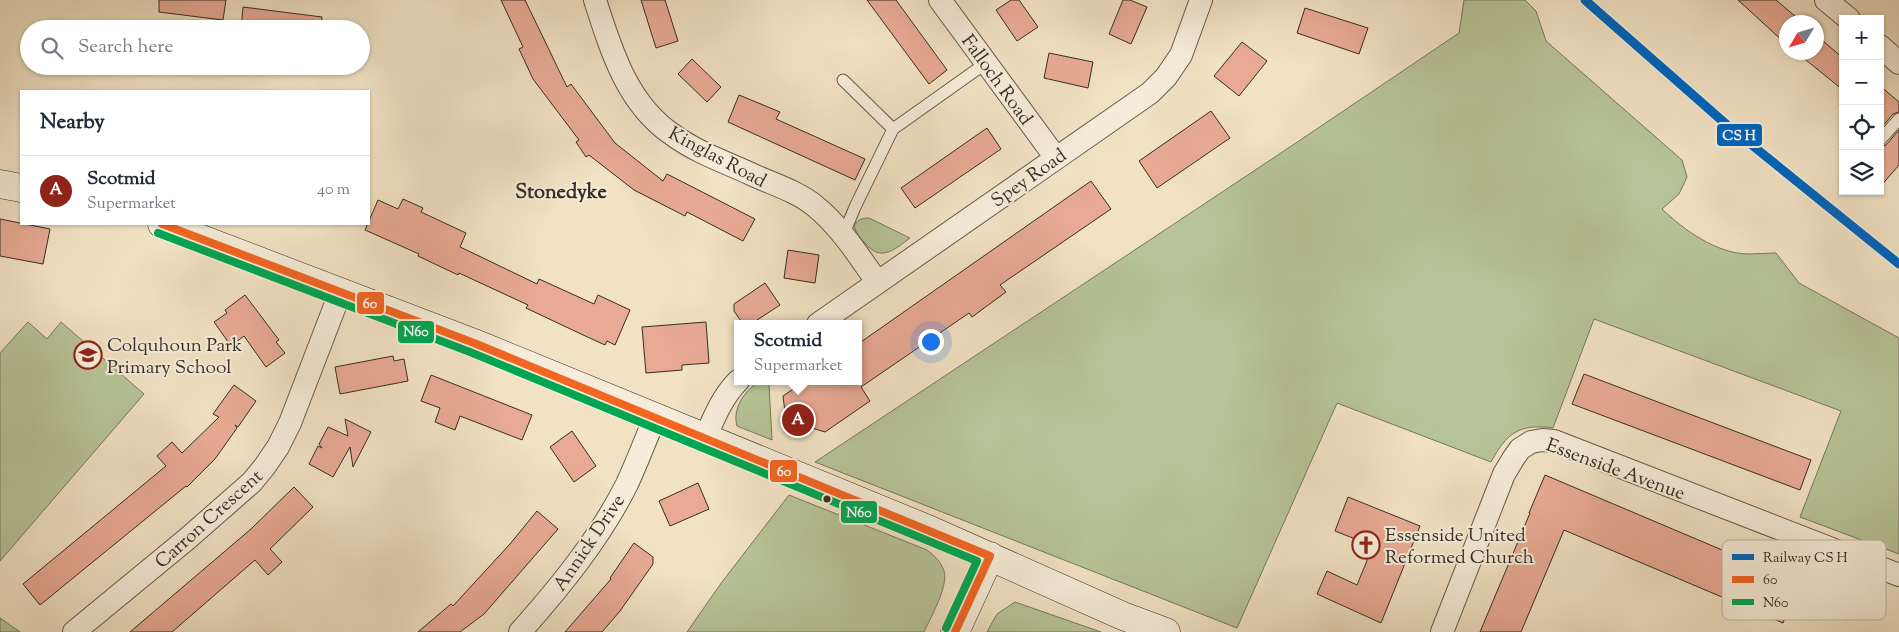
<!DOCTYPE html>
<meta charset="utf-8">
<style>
body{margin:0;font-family:"Sorts Mill Goudy",serif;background:#f6f6f7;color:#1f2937}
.controls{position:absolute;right:15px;top:15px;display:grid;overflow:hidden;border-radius:0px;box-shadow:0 1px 4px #0004}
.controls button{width:45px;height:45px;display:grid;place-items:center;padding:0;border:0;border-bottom:1px solid #e0e1e3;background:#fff;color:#1f2937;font:25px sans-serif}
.compass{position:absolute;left:1779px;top:15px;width:45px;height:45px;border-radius:50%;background:#fff;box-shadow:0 1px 4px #0004;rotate:232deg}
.you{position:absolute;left:930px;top:341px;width:18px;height:18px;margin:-12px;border:4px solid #fff;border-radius:50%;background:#1a73e8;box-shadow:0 0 0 8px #1a73e833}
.badge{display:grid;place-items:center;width:32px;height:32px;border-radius:50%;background:#8f2418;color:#fff;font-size:16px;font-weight:700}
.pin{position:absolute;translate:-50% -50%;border:2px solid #fff;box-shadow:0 1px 5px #0006}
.popup{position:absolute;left:734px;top:320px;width:128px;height:65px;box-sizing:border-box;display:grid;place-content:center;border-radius:0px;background:#fff;filter:drop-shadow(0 1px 4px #0005);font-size:16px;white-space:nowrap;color:#747a83}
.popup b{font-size:19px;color:#1f2937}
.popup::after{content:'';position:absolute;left:50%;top:100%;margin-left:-10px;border:10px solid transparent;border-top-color:#fff}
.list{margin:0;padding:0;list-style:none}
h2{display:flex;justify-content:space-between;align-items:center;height:65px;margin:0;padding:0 20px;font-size:21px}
h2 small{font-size:16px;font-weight:400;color:#747a83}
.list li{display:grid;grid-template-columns:32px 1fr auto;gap:15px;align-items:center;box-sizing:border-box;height:70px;padding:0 20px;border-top:1px solid #e0e1e3}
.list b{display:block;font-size:19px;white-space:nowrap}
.list p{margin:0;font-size:16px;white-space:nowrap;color:#747a83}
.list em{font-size:16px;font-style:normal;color:#747a83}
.icon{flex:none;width:28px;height:28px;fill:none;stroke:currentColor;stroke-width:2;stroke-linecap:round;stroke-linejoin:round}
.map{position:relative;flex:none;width:1899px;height:632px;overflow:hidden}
.search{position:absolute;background:#fff;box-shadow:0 1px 4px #0004;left:20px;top:20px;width:350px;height:55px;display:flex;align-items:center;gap:12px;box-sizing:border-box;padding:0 18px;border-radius:28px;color:#747a83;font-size:19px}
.panel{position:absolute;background:#fff;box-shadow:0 1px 4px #0004;left:20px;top:90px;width:350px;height:135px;border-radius:0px}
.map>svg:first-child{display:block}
.green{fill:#b7c497;stroke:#76785e}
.building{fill:#e8aa94;stroke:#352d24}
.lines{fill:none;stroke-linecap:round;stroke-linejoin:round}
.lane-casing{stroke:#645a4c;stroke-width:13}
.street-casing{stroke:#645a4c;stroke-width:24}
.secondary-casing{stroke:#352d24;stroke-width:29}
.lane{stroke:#f6ecd9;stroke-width:11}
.street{stroke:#f6ecd9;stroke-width:22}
.secondary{stroke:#f6ecd9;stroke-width:28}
.bus-1-casing{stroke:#f6ecd9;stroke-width:11}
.bus-2-casing{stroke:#f6ecd9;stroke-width:11}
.bus-1{stroke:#f26522;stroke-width:8}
.bus-2{stroke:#00a651;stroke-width:8}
.rail-1-casing{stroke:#f6ecd9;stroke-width:12}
.rail-1{stroke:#0065bd;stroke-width:9}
.bus-dot{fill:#352d24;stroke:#f6ecd9;stroke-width:2}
.labels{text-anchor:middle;stroke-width:4;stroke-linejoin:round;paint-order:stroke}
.street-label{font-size:19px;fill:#352d24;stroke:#f6ecd9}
.poi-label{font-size:19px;fill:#352d24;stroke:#f6ecd9;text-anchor:start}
.neighbourhood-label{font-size:20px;font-weight:bold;fill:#352d24;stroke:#f6ecd9}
.key{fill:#f6ecd9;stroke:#bcb3a3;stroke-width:1}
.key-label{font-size:14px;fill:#352d24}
.line-badge{stroke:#f6ecd9;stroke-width:2}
.badge-label{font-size:14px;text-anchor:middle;font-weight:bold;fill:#fff}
</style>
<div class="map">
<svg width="1899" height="632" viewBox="0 0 1899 632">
<rect width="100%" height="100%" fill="#f1e2c4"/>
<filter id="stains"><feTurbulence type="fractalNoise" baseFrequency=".004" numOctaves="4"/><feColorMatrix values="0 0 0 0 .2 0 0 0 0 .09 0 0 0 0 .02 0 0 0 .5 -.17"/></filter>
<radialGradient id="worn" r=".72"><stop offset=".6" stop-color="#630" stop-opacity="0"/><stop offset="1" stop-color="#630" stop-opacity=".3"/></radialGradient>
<!-- green -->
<path class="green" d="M 1464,0 L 1525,0 L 1536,11 L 1546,41 L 1682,160 L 1687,177 L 1679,194 L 1662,209 C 1684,230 1717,254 1749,254 C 1758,254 1767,253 1776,253 L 1799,283 L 1899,338 L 1899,554 L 1800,517 L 1841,411 L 1594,319 L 1553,428 C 1519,423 1506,434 1491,462 L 1337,403 L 1237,628 L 815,462 L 1284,151 L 1459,33 Z
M 869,218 L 910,238 C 895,249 881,263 865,243 C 860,238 856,233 854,226 C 857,220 862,218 869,218 Z
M 28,322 L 47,339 L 61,322 L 144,394 L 0,561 L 0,353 Z
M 760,381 L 767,381 L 769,385 L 772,440 L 737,426 C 732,408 745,390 760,381 Z
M 789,495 L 927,550 C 935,556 941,562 944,571 C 949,585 930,619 924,632 L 687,632 L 722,582 Z
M 1015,602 L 1101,632 L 987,632 L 997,614 Z
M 0,618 L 20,632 L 0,632 Z"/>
<!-- building -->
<path class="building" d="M 159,0 L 226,0 L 223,20 L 159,12 Z
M 501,0 L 525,0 L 567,87 L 571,84 L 615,143 L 663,181 L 667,174 L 755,219 L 743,241 L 687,212 L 685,216 L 634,190 L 589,155 L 586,157 L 576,142 L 579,140 L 533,79 L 519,49 L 523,47 Z
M 641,0 L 665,0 L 678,41 L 656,48 Z
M 867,0 L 896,0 L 947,70 L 929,84 Z
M 1011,0 L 1019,0 L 1038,27 L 1017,41 L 996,10 Z
M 1123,0 L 1130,0 L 1147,7 L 1131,44 L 1109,34 Z
M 1738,0 L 1776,0 L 1802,22 L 1786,22 L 1786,44 Z
M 243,7 L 322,17 L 321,29 L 241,29 Z
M 1305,8 L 1368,28 L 1359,54 L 1297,33 Z
M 1816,35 L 1843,58 L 1843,90 L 1796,52 L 1816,52 Z
M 1242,42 L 1267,61 L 1239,96 L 1214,76 Z
M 1049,53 L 1093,62 L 1088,88 L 1044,78 Z
M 692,59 L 721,87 L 707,102 L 678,74 Z
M 1880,86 L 1899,102 L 1899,112 L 1893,114 L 1880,129 Z
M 739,95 L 780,112 L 776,119 L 865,159 L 855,180 L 728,122 Z
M 1211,111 L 1230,138 L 1157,188 L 1139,161 Z
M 987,128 L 1001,149 L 915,208 L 901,188 Z
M 1899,130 L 1899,165 L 1880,187 L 1880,147 L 1886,145 Z
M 1091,181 L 1111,209 L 1000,285 L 1006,292 L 972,317 L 969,313 L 861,387 L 870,401 L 825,432 L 786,420 L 783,396 L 805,381 L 857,381 L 858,383 L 858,344 Z
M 403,199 L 423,208 L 421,212 L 466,233 L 460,247 L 479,256 L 537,284 L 539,279 L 594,304 L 598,295 L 630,310 L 615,345 L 607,341 L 605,345 L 581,334 L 526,308 L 528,305 L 459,273 L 458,275 L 418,256 L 419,254 L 365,230 L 378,200 L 398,209 Z
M 0,219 L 50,229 L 43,264 L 0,256 Z
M 788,250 L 819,255 L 815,283 L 784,278 Z
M 765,283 L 780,305 L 751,324 L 743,324 L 734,311 L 734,304 Z
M 245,295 L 279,340 L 276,342 L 285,353 L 266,367 L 244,336 L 231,346 L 214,322 L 227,313 L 225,310 Z
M 706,322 L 709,363 L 682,365 L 682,370 L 646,373 L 642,327 Z
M 393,356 L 394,361 L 404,359 L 408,381 L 340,394 L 335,367 Z
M 1584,374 L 1811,460 L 1800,490 L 1572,404 Z
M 431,375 L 532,415 L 522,440 L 460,416 L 455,430 L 435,422 L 440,408 L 421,401 Z
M 234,385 L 256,401 L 238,427 L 235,425 L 237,428 L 215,459 L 187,487 L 186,486 L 40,605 L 23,584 L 166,466 L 157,456 L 172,442 L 182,453 L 219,417 L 213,414 Z
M 345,419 L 371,432 L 353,467 L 350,447 L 333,477 L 309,464 L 318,446 L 322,448 L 319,444 L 328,427 L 348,436 Z
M 572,431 L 596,466 L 574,482 L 550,447 Z
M 1545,475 L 1800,583 L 1783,623 L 1564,530 L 1521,632 L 1480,632 L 1530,513 L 1529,513 Z
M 698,483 L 709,509 L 670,526 L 659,501 Z
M 294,487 L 313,507 L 270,549 L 282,562 L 268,575 L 255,560 L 172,632 L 130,632 L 251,529 Z
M 1348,497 L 1420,526 L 1381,623 L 1317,594 L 1327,571 L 1357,585 L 1373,546 L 1335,531 Z
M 537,511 L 558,529 L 484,614 L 460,632 L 418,632 L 451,604 L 453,606 L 510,544 Z
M 634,543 L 653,557 L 653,564 L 620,611 L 602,632 L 565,632 L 611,579 L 610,578 Z"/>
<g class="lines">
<!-- lane casing -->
<g class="lane-casing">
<path id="lane" d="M 843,80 L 893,129
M 1880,140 L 1899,119
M 843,236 L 855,207 L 893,129 L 986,63"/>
</g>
<!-- street casing -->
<g class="street-casing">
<path id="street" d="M 595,0 C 611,50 627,104 673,135 C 696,152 725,162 751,174 C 772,184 797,191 815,206 C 840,226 859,256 877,282
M 940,0 L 1056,158
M 1826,0 L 1849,19
M 1880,46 L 1899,63
M 818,324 L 1150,93 L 1166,77 L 1181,55 L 1201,0
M 705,438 C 714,418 722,397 738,381
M 74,632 L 187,539 L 252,482 L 265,466 L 278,447 L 290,423 L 340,293
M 520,632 C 560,587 600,538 627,484 C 637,462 646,439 655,417
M 1442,632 L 1504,474 L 1513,459 L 1520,449 L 1531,442 L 1542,440 L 1554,441 L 1899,575"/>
</g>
<!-- secondary casing -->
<g class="secondary-casing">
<path id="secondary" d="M 0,184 L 21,188
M 162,224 L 474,343 L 655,417 L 930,530 L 1123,616 L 1166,632
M 955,632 L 990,556"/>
</g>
<!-- lane -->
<use href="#lane" class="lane"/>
<!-- street -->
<use href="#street" class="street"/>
<!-- secondary -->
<use href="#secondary" class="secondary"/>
<!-- bus-1 casing -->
<g class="bus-1-casing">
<path id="bus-1" d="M 162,224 L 474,343 L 990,556
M 955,632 L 990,556"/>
</g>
<!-- bus-2 casing -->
<g class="bus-2-casing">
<path id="bus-2" d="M 158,233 L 470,352 L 977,561 L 946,628"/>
</g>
<!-- bus-1 -->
<use href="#bus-1" class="bus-1"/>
<!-- bus-2 -->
<use href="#bus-2" class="bus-2"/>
<!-- rail-1 casing -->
<g class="rail-1-casing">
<path id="rail-1" d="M 1585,0 L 1727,125 L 1899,264"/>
</g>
<!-- rail-1 -->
<use href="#rail-1" class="rail-1"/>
</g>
<!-- icons -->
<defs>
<g id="school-ring" transform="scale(1.4375)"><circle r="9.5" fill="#f6ecd9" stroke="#8f2418" stroke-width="1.5"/><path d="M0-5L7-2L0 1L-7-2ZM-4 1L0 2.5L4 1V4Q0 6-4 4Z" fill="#8f2418"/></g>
<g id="church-ring" transform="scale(1.4375)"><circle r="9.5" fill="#f6ecd9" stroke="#8f2418" stroke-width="1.5"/><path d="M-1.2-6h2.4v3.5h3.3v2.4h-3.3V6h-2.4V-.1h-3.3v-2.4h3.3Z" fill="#8f2418"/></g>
</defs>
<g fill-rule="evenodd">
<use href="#school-ring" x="88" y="355"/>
<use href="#church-ring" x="1366" y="545"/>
</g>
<!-- markers -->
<circle class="bus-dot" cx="827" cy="499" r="4.5"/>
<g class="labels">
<!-- street labels -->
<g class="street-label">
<text transform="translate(998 79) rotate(54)" y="7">Falloch Road</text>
<text transform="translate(718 156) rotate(28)" y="7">Kinglas Road</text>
<text transform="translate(1028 177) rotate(-35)" y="7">Spey Road</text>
<text transform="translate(1616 468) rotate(20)" y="7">Essenside Avenue</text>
<text transform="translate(208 518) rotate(-42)" y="7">Carron Crescent</text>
<text transform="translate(588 542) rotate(-56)" y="7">Annick Drive</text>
</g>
<!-- poi labels -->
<g class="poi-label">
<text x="107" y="351">Colquhoun Park<tspan x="107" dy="22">Primary School</tspan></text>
<text x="1385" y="541">Essenside United<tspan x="1385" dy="22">Reformed Church</tspan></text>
</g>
<!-- neighbourhood labels -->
<g class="neighbourhood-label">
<text x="561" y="198">Stonedyke</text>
</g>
</g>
<!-- legend -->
<rect x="1722" y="540" width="164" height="80" rx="8" class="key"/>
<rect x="1732" y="554" width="22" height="6" fill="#0065bd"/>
<rect x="1732" y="576" width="22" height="7" fill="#f26522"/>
<rect x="1732" y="599" width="22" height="6" fill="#00a651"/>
<g class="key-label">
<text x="1763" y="562">Railway CS H</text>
<text x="1763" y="584">60</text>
<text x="1763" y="607">N60</text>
</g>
<g class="line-badge">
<rect x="1716" y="123" width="47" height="24" rx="5" fill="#0065bd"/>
<rect x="356" y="291" width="29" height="24" rx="5" fill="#f26522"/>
<rect x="397" y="320" width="38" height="24" rx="5" fill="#00a651"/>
<rect x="769" y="459" width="29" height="24" rx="5" fill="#f26522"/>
<rect x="840" y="500" width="38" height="24" rx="5" fill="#00a651"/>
</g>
<g class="badge-label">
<text x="1739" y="140">CS H</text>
<text x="370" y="308">60</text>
<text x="416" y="336">N60</text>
<text x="784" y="476">60</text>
<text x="859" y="517">N60</text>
</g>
<rect width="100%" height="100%" filter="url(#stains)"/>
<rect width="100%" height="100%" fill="url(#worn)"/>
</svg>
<div class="controls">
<button>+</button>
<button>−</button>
<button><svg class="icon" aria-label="locate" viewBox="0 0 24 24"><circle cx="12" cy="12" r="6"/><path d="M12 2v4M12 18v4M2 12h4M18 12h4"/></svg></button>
<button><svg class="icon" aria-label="layers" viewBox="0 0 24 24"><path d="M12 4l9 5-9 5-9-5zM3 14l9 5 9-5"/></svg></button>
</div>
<svg class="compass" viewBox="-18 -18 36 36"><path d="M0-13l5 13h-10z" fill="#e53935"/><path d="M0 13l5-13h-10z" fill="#747a83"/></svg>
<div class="you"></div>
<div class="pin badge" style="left:798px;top:420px">A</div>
<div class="popup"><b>Scotmid</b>Supermarket</div>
<div class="search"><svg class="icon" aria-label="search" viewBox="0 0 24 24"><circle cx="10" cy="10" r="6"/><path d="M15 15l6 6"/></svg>Search here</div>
<section class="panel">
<h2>Nearby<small></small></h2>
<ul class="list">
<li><span class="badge">A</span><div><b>Scotmid</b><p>Supermarket</p></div><em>40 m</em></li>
</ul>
</section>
</div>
